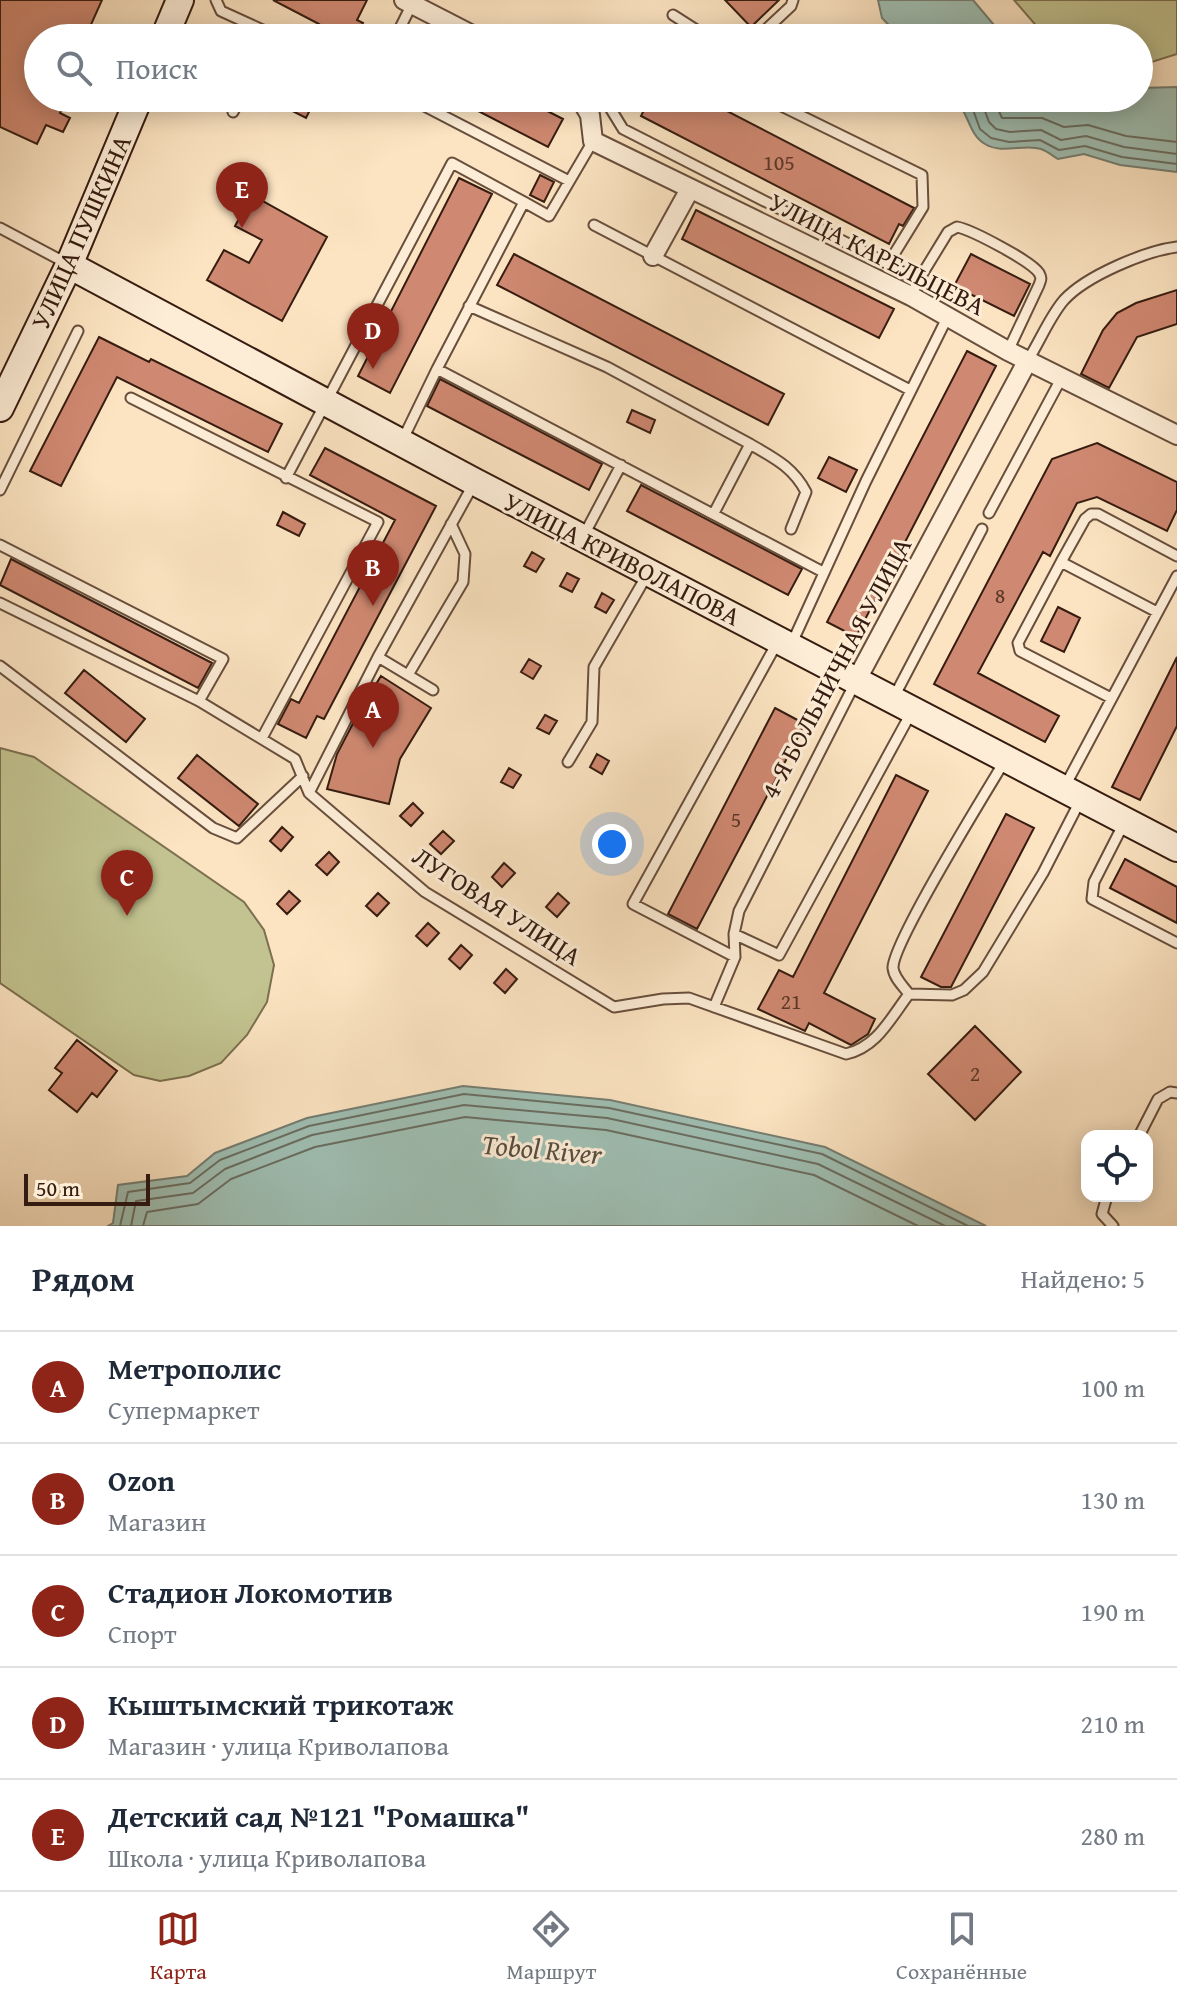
<!DOCTYPE html>
<html lang="ru">
<meta charset="utf-8">
<style>
body{margin:0;font-family:"Gentium Book Plus",serif;background:#f6f6f7;color:#1f2937}
.controls{position:absolute;right:24px;bottom:24px;display:grid;overflow:hidden;border-radius:16px;box-shadow:0 4px 20px #0003}
.controls button{width:72px;height:72px;display:grid;place-items:center;padding:0;border:0;border-bottom:2px solid #e0e1e3;background:#fff;color:#1f2937;font:40px sans-serif}
.scale{position:absolute;left:24px;bottom:20px;width:126px;box-sizing:border-box;padding-left:8px;border:4px solid #361c10;border-top:0;font-size:22px;line-height:28px;white-space:nowrap;color:#361c10;-webkit-text-stroke:6px #fdedd7;paint-order:stroke}
.you{position:absolute;left:612px;top:844px;width:28px;height:28px;margin:-20px;border:6px solid #fff;border-radius:50%;background:#1a73e8;box-shadow:0 0 0 12px #1a73e833}
.badge{display:grid;place-items:center;width:52px;height:52px;border-radius:50%;background:#8f2418;color:#fff;font-size:26px;font-weight:700}
.pin{position:absolute;translate:-50% -66px;filter:drop-shadow(0 2px 4px #0008)}
.pin::after{content:'';position:absolute;top:42px;width:28px;height:24px;background:inherit;clip-path:polygon(0 0,100% 0,50% 100%)}
.list{margin:0;padding:0;list-style:none}
h2{display:flex;justify-content:space-between;align-items:center;height:104px;margin:0;padding:0 32px;font-size:34px}
h2 small{font-size:26px;font-weight:400;color:#747a83}
.list li{display:grid;grid-template-columns:52px 1fr auto;gap:24px;align-items:center;box-sizing:border-box;height:112px;padding:0 32px;border-top:2px solid #e0e1e3}
.list b{display:block;font-size:30px;white-space:nowrap}
.list p{margin:0;font-size:26px;white-space:nowrap;color:#747a83}
.list em{font-size:26px;font-style:normal;color:#747a83}
.icon{flex:none;width:44px;height:44px;fill:none;stroke:currentColor;stroke-width:2;stroke-linecap:round;stroke-linejoin:round}
.map{position:relative;flex:none;width:1177px;height:1226px;overflow:hidden}
.search{position:absolute;background:#fff;box-shadow:0 4px 20px #0003;left:24px;right:24px;top:24px;height:88px;display:flex;align-items:center;gap:20px;box-sizing:border-box;padding:0 28px;border-radius:44px;color:#747a83;font-size:30px}
.sheet{height:664px;background:#fff}
nav{display:flex;justify-content:space-around;align-items:center;box-sizing:border-box;height:112px;border-top:2px solid #e0e1e3;background:#fff;font-size:22px;color:#747a83}
nav a{display:grid;justify-items:center;gap:4px}
nav .on{color:#8f2418}
.map>svg:first-child{display:block}
.green{fill:#c2c390;stroke:#7c7050;stroke-width:2}
.water{fill:#9fbfb3;stroke:#757e72;stroke-width:2}
.lines{fill:none;stroke-linecap:round;stroke-linejoin:round}
.shore{stroke:#6a6e62;stroke-width:2}
.building{fill:#cf8871;stroke:#361c10;stroke-width:2}
.lane-casing{stroke:#684e3c;stroke-width:13}
.street-casing{stroke:#684e3c;stroke-width:22}
.secondary-casing{stroke:#361c10;stroke-width:30}
.lane{stroke:#fdedd7;stroke-width:9}
.street{stroke:#fdedd7;stroke-width:18}
.secondary{stroke:#fdedd7;stroke-width:26}
.labels{text-anchor:middle;stroke-width:6;stroke-linejoin:round;paint-order:stroke}
.number-label{font-size:22px;fill:#5c3728}
.street-label{font-size:26px;fill:#361c10;stroke:#fdedd7}
.water-label{font-size:28px;font-style:italic;fill:#564d41;stroke:#fdedd7}
</style>
<div class="map">
<svg width="1177" height="1226" viewBox="0 0 1177 1226">
<rect width="100%" height="100%" fill="#fce4c2"/>
<filter id="stains"><feTurbulence type="fractalNoise" baseFrequency=".0025" numOctaves="4"/><feColorMatrix values="0 0 0 0 .2 0 0 0 0 .09 0 0 0 0 .02 0 0 0 .5 -.17"/></filter>
<radialGradient id="worn" r=".72"><stop offset=".6" stop-color="#630" stop-opacity="0"/><stop offset="1" stop-color="#630" stop-opacity=".3"/></radialGradient>
<!-- green -->
<path class="green" d="M 1014,0 L 1177,0 L 1177,54 L 1139,66 L 1139,38 L 1064,38 L 1039,29 Z
M 0,748 L 34,757 L 244,902 L 264,930 L 274,965 L 267,1002 L 247,1035 L 221,1063 L 189,1076 L 160,1081 L 134,1075 L 0,983 Z"/>
<!-- water -->
<path class="water" d="M 878,0 L 973,0 L 1005,38 L 901,38 L 882,18 Z
M 1177,87 L 1177,172 L 1120,165 L 1084,154 L 1058,159 C 1053,156 1047,151 1041,149 C 1024,143 1003,155 985,144 C 968,134 969,112 954,98 L 1139,98 L 1139,88 Z
M 463,1086 L 610,1100 L 825,1147 L 986,1226 L 108,1226 L 113,1223 L 118,1185 L 187,1176 L 215,1153 L 307,1118 Z"/>
<g class="lines">
<!-- shore -->
<path class="shore" d="M 966,98 L 971,104 L 980,129 L 991,138 L 1009,142 L 1040,140 L 1059,150 L 1085,146 L 1122,157 L 1177,164
M 980,98 L 989,122 L 996,129 L 1010,132 L 1041,130 L 1061,140 L 1086,136 L 1124,147 L 1177,154
M 993,98 L 1002,118 L 1042,118 L 1064,127 L 1088,125 L 1126,136 L 1177,142
M 120,1226 L 128,1192 L 190,1183 L 220,1160 L 309,1126 L 464,1094 L 609,1108 L 822,1154 L 968,1226
M 131,1226 L 136,1201 L 193,1193 L 225,1169 L 312,1135 L 464,1105 L 607,1118 L 818,1164 L 945,1226
M 143,1226 L 147,1212 L 198,1204 L 231,1179 L 315,1147 L 465,1117 L 606,1130 L 814,1175 L 918,1226"/>
</g>
<!-- building -->
<path class="building" d="M 0,0 L 102,0 L 85,38 L 38,38 L 38,98 L 67,98 L 60,113 L 70,118 L 63,132 L 46,125 L 37,144 L 0,127 Z
M 273,0 L 367,0 L 357,20 L 363,23 L 355,38 L 312,38 L 319,24 Z
M 725,0 L 779,0 L 751,27 Z
M 267,98 L 316,98 L 306,118 Z
M 453,98 L 522,98 L 563,119 L 548,147 Z
M 650,98 L 702,98 L 914,208 L 903,226 L 899,224 L 889,244 L 641,116 Z
M 540,175 L 554,182 L 544,202 L 530,195 Z
M 459,178 L 492,194 L 390,393 L 358,376 Z
M 252,195 L 327,237 L 282,321 L 207,280 L 224,250 L 249,263 L 262,240 L 235,226 Z
M 696,210 L 894,309 L 879,338 L 682,239 Z
M 514,254 L 784,394 L 768,425 L 497,285 Z
M 971,254 L 1030,284 L 1014,316 L 954,286 Z
M 1177,290 L 1177,324 L 1137,337 L 1109,388 L 1081,374 L 1103,330 L 1117,313 L 1136,303 Z
M 99,337 L 149,362 L 151,359 L 282,424 L 268,452 L 117,377 L 61,486 L 30,471 Z
M 967,351 L 996,366 L 856,637 L 827,622 Z
M 440,379 L 602,464 L 589,490 L 427,406 Z
M 632,410 L 655,420 L 650,433 L 627,422 Z
M 1097,443 L 1177,482 L 1177,510 L 1167,531 L 1097,497 L 1077,503 L 1050,556 L 1043,552 L 978,673 L 1059,716 L 1045,742 L 934,684 L 1052,459 Z
M 325,448 L 436,506 L 324,719 L 317,716 L 306,738 L 278,724 L 291,699 L 299,703 L 395,520 L 310,475 Z
M 829,457 L 857,470 L 846,492 L 818,478 Z
M 641,485 L 802,569 L 788,595 L 627,511 Z
M 283,512 L 305,524 L 299,536 L 277,525 Z
M 532,552 L 544,559 L 536,572 L 524,566 Z
M 11,559 L 212,663 L 198,688 L 0,585 Z
M 567,573 L 579,579 L 572,592 L 560,586 Z
M 602,593 L 614,600 L 606,613 L 595,607 Z
M 1058,607 L 1080,618 L 1064,652 L 1041,641 Z
M 1177,657 L 1177,726 L 1140,800 L 1112,787 Z
M 529,659 L 541,666 L 533,679 L 521,672 Z
M 84,670 L 145,719 L 126,742 L 65,693 Z
M 381,676 L 431,708 L 400,759 L 389,804 L 327,789 L 337,754 L 359,712 Z
M 775,708 L 805,724 L 697,929 L 668,914 Z
M 545,715 L 557,721 L 549,734 L 537,728 Z
M 597,754 L 609,761 L 602,774 L 590,767 Z
M 197,755 L 258,804 L 239,826 L 178,778 Z
M 509,768 L 521,775 L 513,788 L 501,782 Z
M 896,775 L 928,791 L 824,993 L 875,1019 L 868,1034 L 851,1045 L 809,1023 L 805,1031 L 758,1009 L 779,970 L 793,977 Z
M 413,803 L 423,813 L 411,826 L 400,816 Z
M 1006,814 L 1034,828 L 951,987 L 941,987 L 921,977 Z
M 282,827 L 293,837 L 281,851 L 270,841 Z
M 443,831 L 454,841 L 441,854 L 430,844 Z
M 329,852 L 339,862 L 327,875 L 316,865 Z
M 1125,859 L 1177,887 L 1177,923 L 1110,888 Z
M 504,863 L 515,873 L 502,887 L 492,877 Z
M 289,891 L 300,901 L 287,914 L 277,904 Z
M 378,893 L 389,903 L 377,916 L 366,906 Z
M 558,893 L 569,903 L 557,917 L 546,907 Z
M 428,923 L 439,933 L 427,946 L 416,936 Z
M 461,945 L 472,955 L 460,969 L 449,959 Z
M 506,969 L 517,979 L 505,993 L 494,983 Z
M 975,1026 L 1021,1072 L 975,1120 L 928,1074 Z
M 77,1040 L 117,1071 L 97,1097 L 92,1093 L 77,1112 L 49,1090 L 62,1073 L 55,1068 Z"/>
<g class="lines">
<!-- lane casing -->
<g class="lane-casing">
<path id="lane" d="M 216,0 L 221,11 L 267,32 L 269,38
M 673,15 L 709,38
M 395,38 L 412,4
M 757,38 L 791,6 L 793,0
M 409,98 L 569,181
M 604,98 L 623,129 L 888,264
M 765,98 L 922,175 L 923,207 L 888,264 L 918,281 L 911,296
M 233,112 L 240,98
M 594,225 L 910,390
M 0,228 L 66,263
M 918,281 L 948,232 L 957,227 C 972,230 1031,261 1039,273 C 1042,279 1041,279 1039,285 L 1008,351
M 469,306 L 607,367 L 750,444 L 714,513
M 1028,360 C 1040,341 1050,316 1064,300 C 1086,276 1145,251 1177,247
M 437,369 L 823,572
M 131,398 L 378,522 L 262,738
M 403,439 L 437,369 L 524,202 L 549,216 L 593,141
M 750,444 C 774,458 793,467 806,492 L 791,529
M 286,478 L 452,163 L 524,202
M 0,490 L 78,331
M 989,513 L 1062,377
M 584,535 L 621,465
M 0,545 L 223,659 L 199,701
M 1061,562 L 1085,519 L 1091,514 L 1098,514 L 1177,556
M 0,603 L 199,701 L 295,759 L 309,793 L 425,892 L 614,1007 L 663,999 L 689,998 L 846,1054 C 877,1047 890,1019 909,994 L 952,995 L 964,990 L 983,972 L 1043,873 L 1080,801
M 792,643 L 866,481 L 947,318
M 378,657 L 433,690
M 0,666 L 213,828 L 237,838 L 303,776
M 408,675 L 463,582 L 465,554 L 451,524
M 894,697 L 982,529
M 1111,698 L 1020,651 L 1018,643 L 1061,562 L 1157,612
M 568,762 L 592,722 L 594,667 L 647,575
M 1064,788 L 1177,576
M 309,793 L 378,657 L 473,485
M 1123,825 L 1094,882 L 1092,899 L 1177,943
M 734,934 L 779,955 L 911,713
M 735,957 L 633,904 L 777,643
M 909,994 C 903,986 894,978 893,968 C 892,944 986,792 1004,762
M 714,1007 L 735,957 L 734,934 L 739,911 L 855,683
M 1139,1136 L 1158,1099 L 1170,1092 L 1177,1093
M 1107,1196 L 1102,1214 L 1113,1226"/>
</g>
<!-- street casing -->
<g class="street-casing">
<path id="street" d="M 404,0 L 478,38
M 580,98 L 590,115 L 593,141 L 911,296 L 1008,351 L 1177,435
M 653,256 L 690,189
M 856,681 L 1028,360"/>
</g>
<!-- secondary casing -->
<g class="secondary-casing">
<path id="secondary" d="M 164,38 L 180,0
M 69,265 L 475,482 L 1177,848
M 0,408 L 69,265 L 139,98"/>
</g>
<!-- lane -->
<use href="#lane" class="lane"/>
<!-- street -->
<use href="#street" class="street"/>
<!-- secondary -->
<use href="#secondary" class="secondary"/>
</g>
<g class="labels">
<!-- number labels -->
<g class="number-label">
<text x="779" y="170">105</text>
<text x="1000" y="603">8</text>
<text x="736" y="827">5</text>
<text x="791" y="1009">21</text>
<text x="975" y="1081">2</text>
</g>
<!-- street labels -->
<g class="street-label">
<text transform="translate(81 232) rotate(-66)" y="9">УЛИЦА ПУШКИНА</text>
<text transform="translate(877 254) rotate(27)" y="9">УЛИЦА КАРЕЛЬЦЕВА</text>
<text transform="translate(622 559) rotate(27)" y="9">УЛИЦА КРИВОЛАПОВА</text>
<text transform="translate(836 668) rotate(-62)" y="9">4-Я БОЛЬНИЧНАЯ УЛИЦА</text>
<text transform="translate(497 906) rotate(33)" y="9">ЛУГОВАЯ УЛИЦА</text>
</g>
<!-- water labels -->
<g class="water-label">
<text transform="translate(542 1149) rotate(5)" y="10">Tobol River</text>
</g>
</g>
<rect width="100%" height="100%" filter="url(#stains)"/>
<rect width="100%" height="100%" fill="url(#worn)"/>
</svg>
<div class="controls">
<button><svg class="icon" aria-label="locate" viewBox="0 0 24 24"><circle cx="12" cy="12" r="6"/><path d="M12 2v4M12 18v4M2 12h4M18 12h4"/></svg></button>
</div>
<div class="scale">50 m</div>
<div class="you"></div>
<div class="pin badge" style="left:373px;top:748px">A</div>
<div class="pin badge" style="left:373px;top:606px">B</div>
<div class="pin badge" style="left:127px;top:916px">C</div>
<div class="pin badge" style="left:373px;top:369px">D</div>
<div class="pin badge" style="left:242px;top:228px">E</div>
<div class="search"><svg class="icon" aria-label="search" viewBox="0 0 24 24"><circle cx="10" cy="10" r="6"/><path d="M15 15l6 6"/></svg>Поиск</div>
</div>
<section class="sheet">
<h2>Рядом<small>Найдено: 5</small></h2>
<ul class="list">
<li><span class="badge">A</span><div><b>Метрополис</b><p>Супермаркет</p></div><em>100 m</em></li>
<li><span class="badge">B</span><div><b>Ozon</b><p>Магазин</p></div><em>130 m</em></li>
<li><span class="badge">C</span><div><b>Стадион Локомотив</b><p>Спорт</p></div><em>190 m</em></li>
<li><span class="badge">D</span><div><b>Кыштымский трикотаж</b><p>Магазин · улица Криволапова</p></div><em>210 m</em></li>
<li><span class="badge">E</span><div><b>Детский сад №121 &quot;Ромашка&quot;</b><p>Школа · улица Криволапова</p></div><em>280 m</em></li>
</ul>
</section>
<nav>
<a class="on"><svg class="icon" aria-label="map" viewBox="0 0 24 24"><path d="M3 6l6-2 6 2 6-2v14l-6 2-6-2-6 2zM9 4v14M15 6v14"/></svg>Карта</a>
<a><svg class="icon" aria-label="directions" viewBox="0 0 24 24"><path d="M12 3l9 9-9 9-9-9zM9 14v-3h6M13 9l2 2-2 2"/></svg>Маршрут</a>
<a><svg class="icon" aria-label="saved" viewBox="0 0 24 24"><path d="M7 4h10v16l-5-4-5 4z"/></svg>Сохранённые</a>
</nav>
